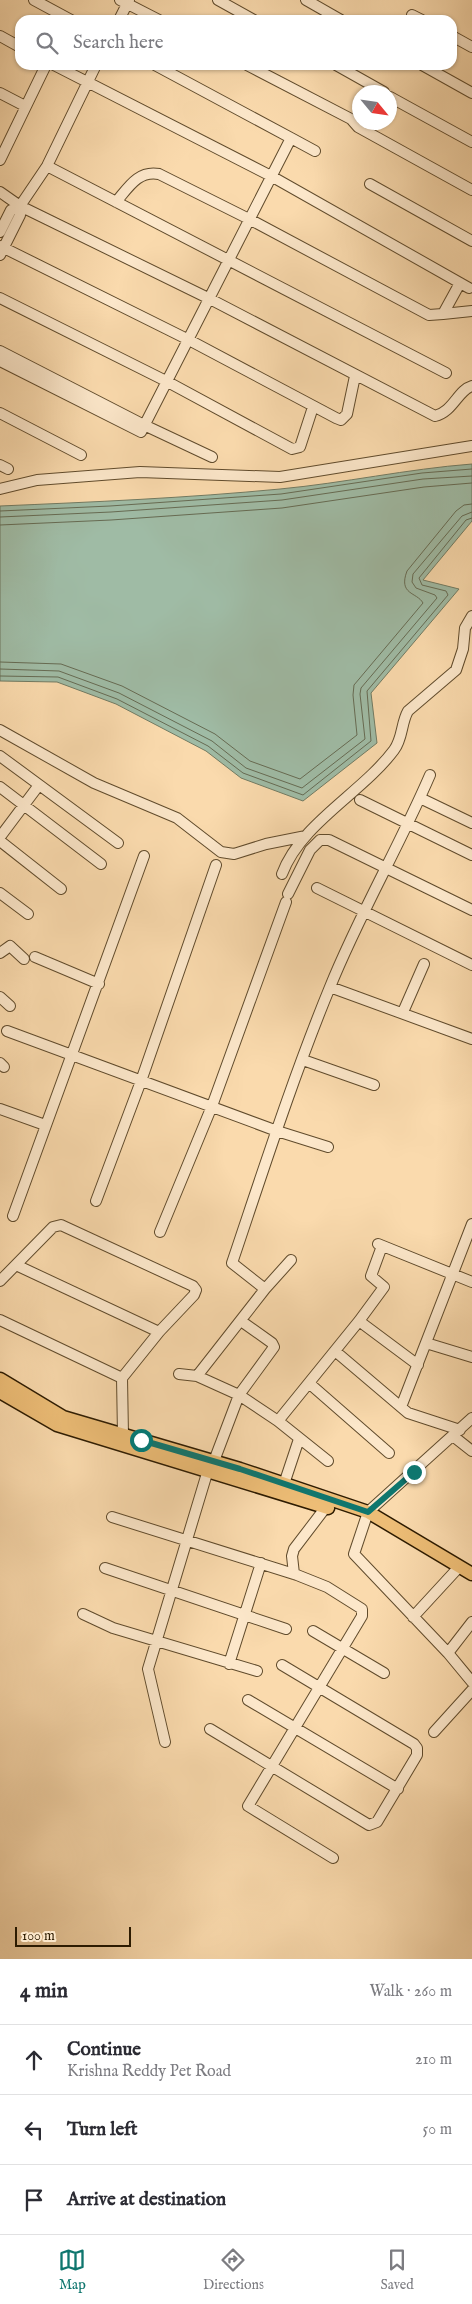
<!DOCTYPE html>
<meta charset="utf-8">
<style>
body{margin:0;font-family:"IM FELL English",serif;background:#f7f7f7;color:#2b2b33}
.compass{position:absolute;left:352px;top:85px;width:45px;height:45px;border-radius:50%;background:#fff;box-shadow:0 1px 4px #0004;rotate:119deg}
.scale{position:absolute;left:15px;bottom:12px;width:116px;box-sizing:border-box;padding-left:5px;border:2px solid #2d1b01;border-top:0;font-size:14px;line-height:18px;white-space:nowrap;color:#2d1b01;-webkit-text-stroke:4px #fce7ca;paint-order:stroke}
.stop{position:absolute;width:15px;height:15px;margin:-11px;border:4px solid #0f766e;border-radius:50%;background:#fff}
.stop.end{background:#0f766e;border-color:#fff;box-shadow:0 1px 5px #0008}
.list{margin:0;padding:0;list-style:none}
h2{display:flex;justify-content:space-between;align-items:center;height:65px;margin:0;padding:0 20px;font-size:21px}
h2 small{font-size:16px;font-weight:400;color:#7c7c81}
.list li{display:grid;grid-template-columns:32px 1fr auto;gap:15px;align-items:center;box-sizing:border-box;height:70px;padding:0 20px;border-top:1px solid #e1e1e2}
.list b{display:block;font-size:19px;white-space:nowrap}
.list p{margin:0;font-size:16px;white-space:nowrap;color:#7c7c81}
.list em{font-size:16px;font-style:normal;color:#7c7c81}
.icon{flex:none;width:28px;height:28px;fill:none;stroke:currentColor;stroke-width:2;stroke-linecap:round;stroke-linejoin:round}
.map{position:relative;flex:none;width:472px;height:1959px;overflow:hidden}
.search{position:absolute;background:#fff;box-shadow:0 1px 4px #0004;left:15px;right:15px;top:15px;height:55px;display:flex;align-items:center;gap:12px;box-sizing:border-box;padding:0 18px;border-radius:15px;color:#7c7c81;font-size:19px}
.sheet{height:275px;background:#fff}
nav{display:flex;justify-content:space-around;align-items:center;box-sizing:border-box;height:70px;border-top:1px solid #e1e1e2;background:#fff;font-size:14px;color:#7c7c81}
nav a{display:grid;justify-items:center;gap:2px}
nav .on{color:#0f766e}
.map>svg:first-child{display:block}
.water{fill:#9fbba5;stroke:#717b63}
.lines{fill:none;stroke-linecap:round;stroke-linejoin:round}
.shore{stroke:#666b53;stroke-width:1}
.minor-casing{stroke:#604b2c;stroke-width:12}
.major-casing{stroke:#2d1b01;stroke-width:15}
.minor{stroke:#fce7ca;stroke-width:10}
.major{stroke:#edbd76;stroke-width:12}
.route{stroke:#0f766e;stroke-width:6}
</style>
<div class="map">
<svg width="472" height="1959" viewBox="0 0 472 1959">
<rect width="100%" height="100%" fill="#fadaad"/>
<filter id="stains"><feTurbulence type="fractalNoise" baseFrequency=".004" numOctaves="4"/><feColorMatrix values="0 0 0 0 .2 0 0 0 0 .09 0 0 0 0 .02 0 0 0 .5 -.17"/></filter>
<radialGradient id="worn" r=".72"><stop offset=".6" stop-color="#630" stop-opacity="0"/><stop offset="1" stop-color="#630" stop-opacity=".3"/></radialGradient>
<!-- water -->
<path class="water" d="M 472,464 L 472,521 L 423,580 L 459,589 L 371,693 L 377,743 L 303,801 L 241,778 L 206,751 L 116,704 L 57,682 L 0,681 L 0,506 C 93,502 187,498 280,489 C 344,483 407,469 472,464 Z"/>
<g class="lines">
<!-- shore -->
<path class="shore" d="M 0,511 L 110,506 L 281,494 L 422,473 L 472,469
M 0,517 L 111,512 L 282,500 L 423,479 L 472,476
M 0,525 L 111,520 L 282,508 L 424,487 L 472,483
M 0,662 L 61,664 L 122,686 L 215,734 L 250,761 L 300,779 L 357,735 L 353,695 L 354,685 L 423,603 C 417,592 398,595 407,571 L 456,511 L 464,505 L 472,504
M 0,669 L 59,671 L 119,693 L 212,741 L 246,768 L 302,788 L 365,739 L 360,694 L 361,688 L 437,598 L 435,595 L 416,588 L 412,582 L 413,574 L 462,516 L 472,512
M 0,676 L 58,677 L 117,699 L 208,746 L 243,773 L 303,795 L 371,741 L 367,691 L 448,595 L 446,591 L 422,585 L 419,578 L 466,520 L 472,518"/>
<!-- minor casing -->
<g class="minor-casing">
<path id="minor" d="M 34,0 L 71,20
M 120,0 L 159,20
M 218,0 L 254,20
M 306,0 L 341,20
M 412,15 L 422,20
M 119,20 L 129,0
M 0,36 L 20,47
M 452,36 L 472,47
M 54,65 L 271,176 L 469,288
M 247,65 L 351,119 L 358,127 L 472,190
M 336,65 L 384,92
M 422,65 L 472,93
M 0,93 L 25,106
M 390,97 L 472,142
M 291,138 L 315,151
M 0,160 L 46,65
M 47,166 L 446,373
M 370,184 L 472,241
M 0,192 L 20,206 L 210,299 L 435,416 C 453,412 458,390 472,386
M 116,202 C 128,188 138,170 159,174 L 249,219 L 429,315 L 443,314 L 460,283
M 0,232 L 11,210 L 20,206 L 47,166 L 96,65
M 0,246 L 189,340 L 336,418 L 341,420 L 347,414 L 355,376
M 0,255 L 20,215 L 20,206
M 0,298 L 166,381 L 292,449 L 300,447 L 313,407
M 443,314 L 472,311
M 0,351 L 144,425 L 212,457
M 0,361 L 141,432 L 291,138 L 155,65
M 0,413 L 81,455
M 0,465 L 8,469
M 0,489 L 37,480 L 140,472 L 280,477 L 472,446
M 0,730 L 94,783 L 177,818 L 221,852 L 234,854 L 266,844 L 306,836
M 0,756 L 118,843
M 0,787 L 101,864
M 420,798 L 472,823
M 360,800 L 472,855
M 0,837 L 39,785
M 0,841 L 61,889
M 282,874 C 301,823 362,793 394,750 C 403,738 401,723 408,711 L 456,670 L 463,649 L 465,628 L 472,616
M 317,888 L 472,965
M 0,893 L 28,914
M 288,894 L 310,850 L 320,840 L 329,840 L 472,910
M 0,953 L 10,946 L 24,959
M 35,957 L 99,984
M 330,987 L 472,1039
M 0,997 L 10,1006
M 403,1012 L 424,964
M 7,1031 L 277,1131 L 328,1147
M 303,1060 L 374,1085
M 0,1063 L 4,1067
M 0,1109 L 45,1125
M 96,1201 L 141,1081 L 216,865
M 13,1216 L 144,856
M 160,1232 L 212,1106 L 286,902
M 378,1244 L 472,1282
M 16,1265 L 159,1332
M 0,1281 L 53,1227 L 61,1225 L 193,1286 L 196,1290 L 194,1295 L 159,1332 L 122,1378 L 123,1435
M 265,1289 L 232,1263 C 263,1171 293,1077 330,987 C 359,915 399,847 430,775
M 0,1320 L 122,1378
M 241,1321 L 272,1343 L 274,1347 L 239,1395 L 278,1421
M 359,1321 L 418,1365
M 426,1343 L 472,1357
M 335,1351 L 408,1413 L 460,1430
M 179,1374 L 197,1376
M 310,1384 L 389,1453
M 401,1407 L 472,1224
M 472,1418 L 368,1512 L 354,1554 L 448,1653 L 472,1682
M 453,1436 L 472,1451
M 214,1461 L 239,1395 L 197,1376 L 265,1289 L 291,1260
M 328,1461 L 278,1421 L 359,1321 L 384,1287 L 371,1276 L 382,1246
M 284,1484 L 299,1439
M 112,1517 L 297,1575 L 327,1587 L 362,1609 L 362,1616 L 248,1806 L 333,1858
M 105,1568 L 286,1629
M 294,1574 L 292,1556 L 294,1549 L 326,1507
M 83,1614 L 113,1628 L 257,1671
M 413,1617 L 459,1567
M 313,1631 L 384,1673
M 448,1653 L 472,1622
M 229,1664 L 261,1563
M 248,1700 L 398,1789
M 210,1729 L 369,1825 L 377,1822 L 417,1755 L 417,1748 L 414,1744 L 282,1665
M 434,1732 L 472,1690
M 165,1742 L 148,1669 L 208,1470"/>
</g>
<!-- major casing -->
<g class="major-casing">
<path id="major" d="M 0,1379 L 63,1417 L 240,1469 L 368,1512 L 472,1574
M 0,1392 L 57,1425 L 328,1508"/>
</g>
<!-- minor -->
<use href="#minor" class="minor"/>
<!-- major -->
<use href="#major" class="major"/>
</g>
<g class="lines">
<!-- route -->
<path class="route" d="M 141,1440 L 240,1469 L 368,1512 L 414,1472"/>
</g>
<rect width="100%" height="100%" filter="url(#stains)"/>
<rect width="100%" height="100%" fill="url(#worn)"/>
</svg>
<svg class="compass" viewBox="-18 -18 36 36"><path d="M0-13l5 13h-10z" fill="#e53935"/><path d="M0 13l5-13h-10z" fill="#7c7c81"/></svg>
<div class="scale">100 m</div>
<div class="stop" style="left:141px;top:1440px"></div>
<div class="stop end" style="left:414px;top:1472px"></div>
<div class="search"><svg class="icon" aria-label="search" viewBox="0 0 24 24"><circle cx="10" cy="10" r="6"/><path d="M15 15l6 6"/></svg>Search here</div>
</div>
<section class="sheet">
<h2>4 min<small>Walk · 260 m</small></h2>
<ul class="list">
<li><svg class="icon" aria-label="ahead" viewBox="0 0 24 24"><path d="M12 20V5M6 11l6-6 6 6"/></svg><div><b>Continue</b><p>Krishna Reddy Pet Road</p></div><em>210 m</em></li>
<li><svg class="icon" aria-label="left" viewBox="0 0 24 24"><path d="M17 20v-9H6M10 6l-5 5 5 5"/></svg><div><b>Turn left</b></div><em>50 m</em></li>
<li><svg class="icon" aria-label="arrive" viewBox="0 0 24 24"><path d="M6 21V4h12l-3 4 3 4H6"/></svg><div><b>Arrive at destination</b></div></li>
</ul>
</section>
<nav>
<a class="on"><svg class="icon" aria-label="map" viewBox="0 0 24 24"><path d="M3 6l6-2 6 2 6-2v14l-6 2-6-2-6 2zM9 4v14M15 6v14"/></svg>Map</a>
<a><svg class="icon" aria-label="directions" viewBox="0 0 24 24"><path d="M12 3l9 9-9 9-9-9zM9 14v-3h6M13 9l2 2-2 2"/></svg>Directions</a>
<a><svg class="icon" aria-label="saved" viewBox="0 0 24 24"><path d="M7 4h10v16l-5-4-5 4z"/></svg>Saved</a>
</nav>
